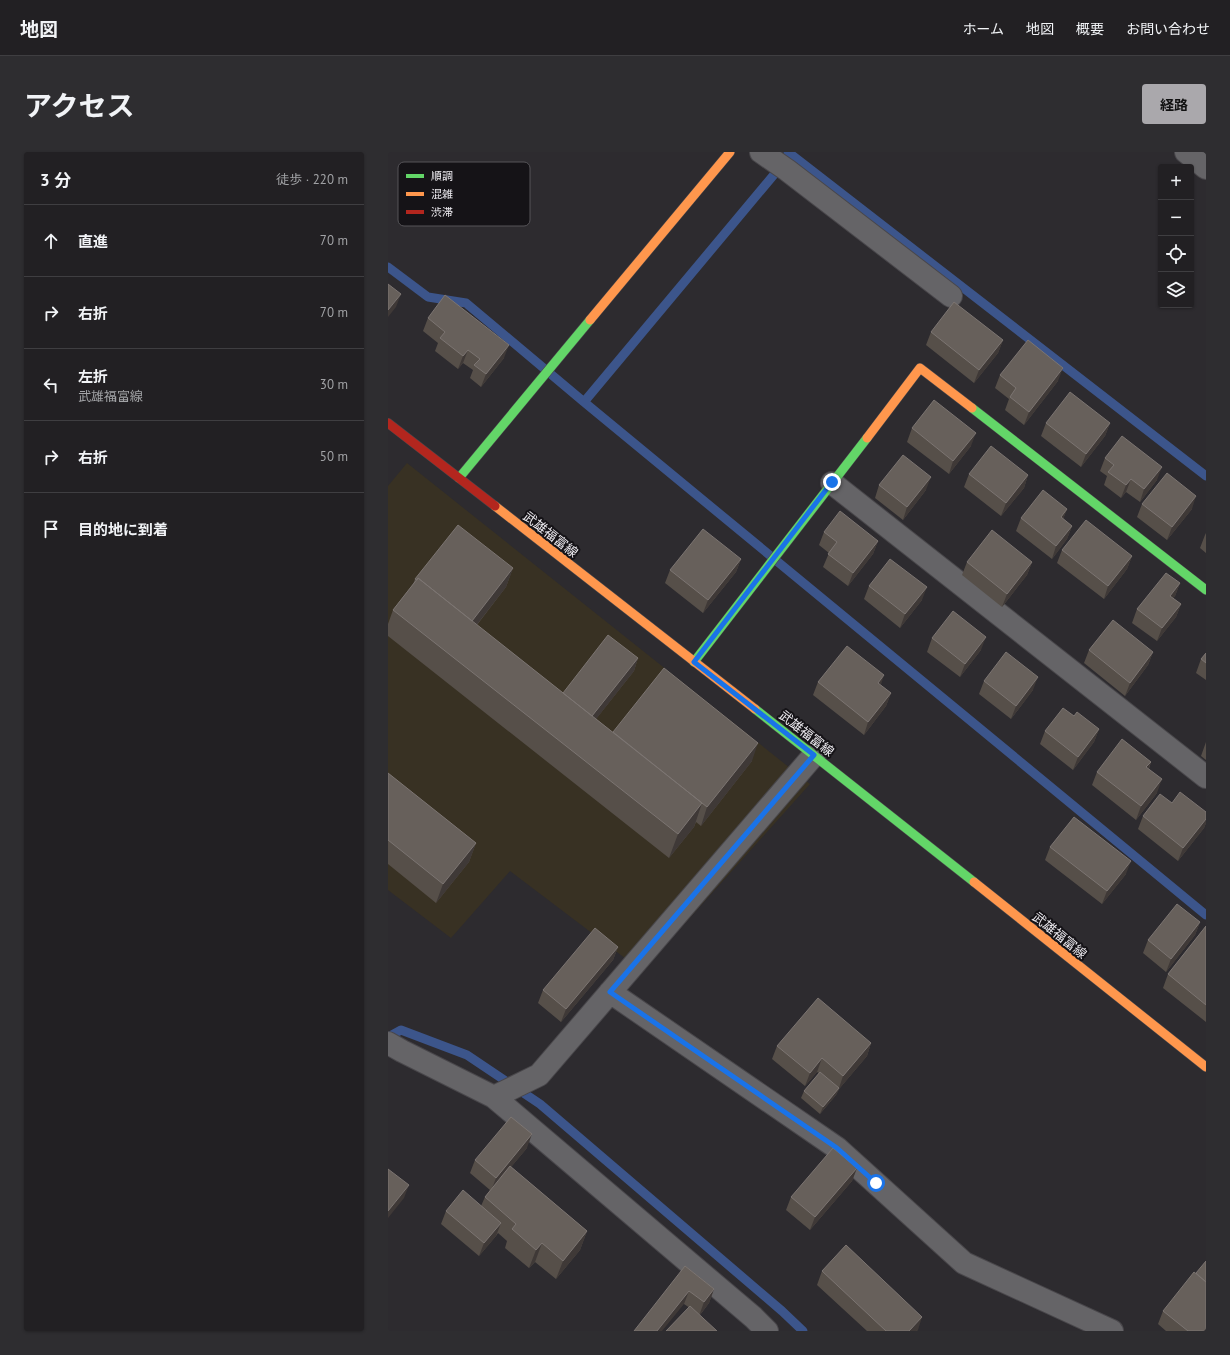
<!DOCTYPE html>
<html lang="ja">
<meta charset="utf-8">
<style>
body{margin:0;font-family:"PT Sans","Noto Sans JP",sans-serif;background:#2e2d30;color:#f1f3f6}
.controls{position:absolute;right:12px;top:12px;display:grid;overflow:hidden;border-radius:4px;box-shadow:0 1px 3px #0004}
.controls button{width:36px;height:36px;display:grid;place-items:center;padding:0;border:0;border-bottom:1px solid #3f3e41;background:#222023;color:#f1f3f6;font:20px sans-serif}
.stop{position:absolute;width:12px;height:12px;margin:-9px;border:3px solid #1a73e8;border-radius:50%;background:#fff}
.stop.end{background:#1a73e8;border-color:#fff;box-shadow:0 1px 4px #0008}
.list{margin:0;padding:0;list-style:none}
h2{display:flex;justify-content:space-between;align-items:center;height:52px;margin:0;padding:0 16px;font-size:17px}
h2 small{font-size:13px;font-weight:400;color:#a2a3a6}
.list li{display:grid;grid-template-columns:26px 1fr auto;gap:12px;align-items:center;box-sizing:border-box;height:72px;padding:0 16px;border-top:1px solid #3f3e41}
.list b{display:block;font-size:15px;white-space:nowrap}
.list p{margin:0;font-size:13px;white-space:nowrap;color:#a2a3a6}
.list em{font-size:13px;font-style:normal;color:#a2a3a6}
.icon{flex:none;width:22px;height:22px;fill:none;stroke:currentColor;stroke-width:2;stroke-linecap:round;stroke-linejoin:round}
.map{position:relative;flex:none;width:818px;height:1179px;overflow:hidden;border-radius:4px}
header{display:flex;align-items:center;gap:24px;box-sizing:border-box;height:56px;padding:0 20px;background:#222023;border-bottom:1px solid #3f3e41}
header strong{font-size:19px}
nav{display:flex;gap:22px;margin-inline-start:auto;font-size:14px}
.intro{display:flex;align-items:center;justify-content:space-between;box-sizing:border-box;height:96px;padding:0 24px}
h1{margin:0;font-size:28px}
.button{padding:10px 18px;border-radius:4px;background:#aaa8ac;color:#111;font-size:14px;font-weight:700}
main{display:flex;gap:24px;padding:0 24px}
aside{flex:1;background:#222023;border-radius:4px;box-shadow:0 1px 3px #0004}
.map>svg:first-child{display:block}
.commercial{fill:#383123}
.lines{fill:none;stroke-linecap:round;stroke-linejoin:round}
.stream{stroke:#3c558b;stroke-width:9}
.street-casing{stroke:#49474b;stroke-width:24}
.fast-casing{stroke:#49474b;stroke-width:10}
.slow-casing{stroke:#49474b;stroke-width:10}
.jam-casing{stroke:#49474b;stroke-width:10}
.street{stroke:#656467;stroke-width:22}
.fast{stroke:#63d668;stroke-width:9}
.slow{stroke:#ff974d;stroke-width:9}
.jam{stroke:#b3261e;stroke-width:9}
.wall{fill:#564f49}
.shaded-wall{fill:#3f3937}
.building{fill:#67605b;stroke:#7c7572}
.route{stroke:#1a73e8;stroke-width:5}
.labels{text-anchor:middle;stroke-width:4;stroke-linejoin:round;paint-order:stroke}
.street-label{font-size:13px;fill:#edebf0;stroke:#151317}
.key{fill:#151317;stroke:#565458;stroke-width:1}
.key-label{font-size:11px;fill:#edebf0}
</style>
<header>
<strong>地図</strong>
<nav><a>ホーム</a><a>地図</a><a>概要</a><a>お問い合わせ</a></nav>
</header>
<div class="intro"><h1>アクセス</h1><a class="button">経路</a></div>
<main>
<aside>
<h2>3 分<small>徒歩 · 220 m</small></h2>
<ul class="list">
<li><svg class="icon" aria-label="ahead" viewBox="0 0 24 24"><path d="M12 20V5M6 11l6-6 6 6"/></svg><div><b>直進</b></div><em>70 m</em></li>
<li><svg class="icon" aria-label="right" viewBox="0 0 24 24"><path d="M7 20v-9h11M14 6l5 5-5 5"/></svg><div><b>右折</b></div><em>70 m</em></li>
<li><svg class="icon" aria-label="left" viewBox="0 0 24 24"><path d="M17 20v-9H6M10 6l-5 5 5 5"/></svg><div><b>左折</b><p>武雄福富線</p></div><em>30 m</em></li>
<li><svg class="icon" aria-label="right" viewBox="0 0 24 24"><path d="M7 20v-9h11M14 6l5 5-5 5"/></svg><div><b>右折</b></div><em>50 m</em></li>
<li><svg class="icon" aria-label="arrive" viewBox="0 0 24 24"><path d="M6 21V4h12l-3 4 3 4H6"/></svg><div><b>目的地に到着</b></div></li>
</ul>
</aside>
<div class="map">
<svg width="818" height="1179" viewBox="0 0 818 1179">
<rect width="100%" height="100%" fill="#2d2b2f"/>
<!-- commercial -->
<path class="commercial" d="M 19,311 L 422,632 L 254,819 L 122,719 L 63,786 L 0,738 L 0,334 Z"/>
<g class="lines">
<!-- stream -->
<path class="stream" d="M 400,0 L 818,324
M 0,115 L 40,145 L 78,151 L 196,250 L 818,763
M 196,250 L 394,13
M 0,885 L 13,878 L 79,903 L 152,952 L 394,1159 L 415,1179"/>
<!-- street casing -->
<g class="street-casing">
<path id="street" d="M 373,0 L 399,18 L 563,144
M 798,0 L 818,16
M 444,331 L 818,625
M 222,840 L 449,996 L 576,1111 L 724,1179
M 0,891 L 14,899 L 106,945 L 365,1165 L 379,1179
M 106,945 L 151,923 L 426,603"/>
</g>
<!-- fast casing -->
<g class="fast-casing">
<path id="fast" d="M 584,256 L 818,438
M 71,326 L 202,168
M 306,510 L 479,286
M 367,557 L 586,730"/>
</g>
<!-- slow casing -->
<g class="slow-casing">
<path id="slow" d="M 202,168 L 342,0
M 479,286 L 532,216 L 584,256
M 107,354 L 367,557
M 586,730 L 818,915"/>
</g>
<!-- jam casing -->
<g class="jam-casing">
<path id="jam" d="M 0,271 L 107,354"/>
</g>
<!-- street -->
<use href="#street" class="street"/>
<!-- fast -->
<use href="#fast" class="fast"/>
<!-- slow -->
<use href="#slow" class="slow"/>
<!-- jam -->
<use href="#jam" class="jam"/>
</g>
<!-- wall -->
<path class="wall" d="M 40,166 L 116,206 L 93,235 L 82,226 L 85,218 L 75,211 L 70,217 L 47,199 L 50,191 L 35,179 Z
M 543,180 L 615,188 L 610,201 L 586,231 L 538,193 Z
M 612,223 L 670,229 L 636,273 L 617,258 L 621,247 L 607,236 Z
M 658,271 L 722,271 L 717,284 L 693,315 L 653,284 Z
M 524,276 L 583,294 L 561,322 L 519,290 Z
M 717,306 L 769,328 L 752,350 L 738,340 L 733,346 L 716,333 L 719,324 L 712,319 Z
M 581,322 L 640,323 L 636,336 L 613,364 L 576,335 Z
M 491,333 L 538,338 L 515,368 L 487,346 Z
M 754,352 L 804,357 L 779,388 L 749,365 Z
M 679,357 L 675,367 L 684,374 L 679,387 L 664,407 L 628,379 L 633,366 Z
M 436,380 L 490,389 L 485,402 L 460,434 L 435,415 L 441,401 L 431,393 Z
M 818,381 L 818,401 L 812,396 L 817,383 Z
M 674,398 L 744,404 L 739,417 L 716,447 L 669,411 Z
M 353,407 L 348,420 L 315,461 L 277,431 L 282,418 Z
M 579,410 L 644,410 L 639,423 L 614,455 L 574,423 Z
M 125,416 L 118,435 L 89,473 L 175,541 L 250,506 L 246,519 L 208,567 L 225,580 L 364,609 L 313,674 L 308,670 L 306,675 L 281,706 L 0,484 L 0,472 L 5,458 L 25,432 L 27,427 Z
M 792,431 L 787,444 L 785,446 L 793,452 L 788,465 L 769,489 L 744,471 L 749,457 Z
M 481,434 L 534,448 L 512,476 L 476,447 Z
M 544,486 L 593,498 L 572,525 L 539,500 Z
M 701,498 L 765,500 L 760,513 L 737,544 L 696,511 Z
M 818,501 L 818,528 L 808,521 L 813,507 Z
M 596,529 L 645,538 L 623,567 L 591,542 Z
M 430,530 L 493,533 L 503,541 L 498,554 L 476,583 L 425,543 Z
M 686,564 L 711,577 L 706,590 L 685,618 L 652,592 L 657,579 Z
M 818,590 L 818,608 L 813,604 Z
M 763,610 L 761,617 L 769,641 L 748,668 L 704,633 L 709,620 Z
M 0,621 L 88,691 L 81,710 L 48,751 L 0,712 Z
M 784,651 L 818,660 L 818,671 L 816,676 L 790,709 L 750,677 L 755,664 Z
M 662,695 L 738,722 L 714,752 L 657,708 Z
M 812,770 L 807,783 L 778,820 L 755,801 L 760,788 Z
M 818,774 L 818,870 L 775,836 L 780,822 Z
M 230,795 L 225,808 L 173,870 L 150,851 L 155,838 Z
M 483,891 L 479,904 L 451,937 L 448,943 L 432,962 L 413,946 L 416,939 L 431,921 L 429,920 L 417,934 L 384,907 L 389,894 Z
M 139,996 L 123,1015 L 199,1079 L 192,1098 L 168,1127 L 147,1110 L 141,1116 L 117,1096 L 119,1089 L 110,1081 L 108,1084 L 91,1104 L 53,1072 L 58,1059 L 93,1054 L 97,1045 L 102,1038 L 82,1021 L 87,1008 Z
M 469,1016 L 464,1029 L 422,1078 L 398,1058 L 403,1045 Z
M 297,1114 L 326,1137 L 321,1151 L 312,1163 L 296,1152 Z
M 434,1119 L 530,1178 L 528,1179 L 479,1179 L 429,1133 Z
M 775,1159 L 818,1179 L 778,1179 L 770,1172 Z"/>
<!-- shaded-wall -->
<path class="shaded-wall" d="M 13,142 L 8,155 L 0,165 L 0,158 Z
M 615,188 L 610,201 L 586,231 L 591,218 Z
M 121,193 L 116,206 L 93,235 L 98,222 Z
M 80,198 L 75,211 L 70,217 L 75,204 Z
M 675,216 L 670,229 L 636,273 L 641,260 Z
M 722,271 L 717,284 L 693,315 L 698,302 Z
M 588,281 L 583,294 L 561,322 L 565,309 Z
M 774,315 L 769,328 L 752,350 L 756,337 Z
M 640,323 L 636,336 L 613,364 L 618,351 Z
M 543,325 L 538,338 L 515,368 L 519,355 Z
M 743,327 L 738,340 L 733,346 L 738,333 Z
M 808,344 L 804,357 L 779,388 L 784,375 Z
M 679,357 L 674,370 L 673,365 Z
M 684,374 L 679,387 L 664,407 L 668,394 Z
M 490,389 L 485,402 L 460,434 L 465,421 Z
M 744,404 L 739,417 L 716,447 L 720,434 Z
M 353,407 L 348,420 L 315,461 L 320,448 Z
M 644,410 L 639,423 L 614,455 L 619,442 Z
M 125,416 L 118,435 L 76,489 L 82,471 Z
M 792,431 L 787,444 L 777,457 L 782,444 Z
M 539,435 L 534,448 L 512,476 L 517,462 Z
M 793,452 L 788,465 L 769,489 L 774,476 Z
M 598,485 L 593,498 L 572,525 L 577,512 Z
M 765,500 L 760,513 L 737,544 L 742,531 Z
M 250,506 L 246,519 L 197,581 L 201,568 Z
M 496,523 L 492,536 L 490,531 Z
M 650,525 L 645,538 L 623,567 L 628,554 Z
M 503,541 L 498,554 L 476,583 L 480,570 Z
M 711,577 L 706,590 L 685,618 L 690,605 Z
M 370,591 L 364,609 L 313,674 L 319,655 Z
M 763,610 L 758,623 L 758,615 Z
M 774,627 L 769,641 L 748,668 L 753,654 Z
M 314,651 L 306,675 L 281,706 L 290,682 Z
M 818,667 L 818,671 L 816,676 L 790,709 L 795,696 Z
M 88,691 L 81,710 L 48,751 L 55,732 Z
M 743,709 L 738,722 L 714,752 L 719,739 Z
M 812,770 L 807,783 L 778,820 L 783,807 Z
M 230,795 L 225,808 L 173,870 L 178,857 Z
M 483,891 L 479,904 L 451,937 L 448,943 L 432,962 L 435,955 L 451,936 L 455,924 Z
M 434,906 L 429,920 L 417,934 L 422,921 Z
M 144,982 L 139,996 L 103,1039 L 108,1026 Z
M 469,1016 L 464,1029 L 422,1078 L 427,1065 Z
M 21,1033 L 16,1046 L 0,1066 L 0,1059 Z
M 113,1071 L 108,1084 L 91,1104 L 96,1091 Z
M 199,1079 L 192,1098 L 168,1127 L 175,1109 Z
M 154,1091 L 147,1110 L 141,1116 L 148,1098 Z
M 326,1137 L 321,1151 L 311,1164 L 316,1150 Z
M 301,1139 L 296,1152 L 274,1179 L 269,1179 Z
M 534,1165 L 530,1178 L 528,1179 L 521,1179 Z"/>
<!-- building -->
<path class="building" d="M 0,132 L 13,142 L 0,158 Z
M 57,143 L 121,193 L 98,222 L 86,213 L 92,207 L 80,198 L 75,204 L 52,186 L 57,180 L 40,166 Z
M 566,150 L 615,188 L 591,218 L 543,180 Z
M 640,188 L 675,216 L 641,260 L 622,245 L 628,236 L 612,223 Z
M 682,240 L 722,271 L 698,302 L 658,271 Z
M 546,248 L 588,281 L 565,309 L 524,276 Z
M 734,284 L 774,315 L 756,337 L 743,327 L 738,333 L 720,320 L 726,313 L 717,306 Z
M 603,294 L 640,323 L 618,351 L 581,322 Z
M 515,303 L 543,325 L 519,355 L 491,333 Z
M 779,321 L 808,344 L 784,375 L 754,352 Z
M 655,338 L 679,357 L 673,365 L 684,374 L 668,394 L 633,366 Z
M 452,359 L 490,389 L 465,421 L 440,402 L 449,390 L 436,380 Z
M 698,368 L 744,404 L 720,434 L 674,398 Z
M 70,373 L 125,416 L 84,469 L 30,426 L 29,428 L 27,427 Z
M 315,377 L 353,407 L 320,448 L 282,418 Z
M 604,378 L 644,410 L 619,442 L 579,410 Z
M 502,407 L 539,435 L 517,462 L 481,434 Z
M 778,421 L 792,431 L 782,444 L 793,452 L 774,476 L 749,457 Z
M 30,426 L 314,651 L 290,682 L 5,458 Z
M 565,459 L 598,485 L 577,512 L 544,486 Z
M 725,468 L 765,500 L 742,531 L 701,498 Z
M 220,483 L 250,506 L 204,564 L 175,541 Z
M 459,494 L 496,523 L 490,531 L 503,541 L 480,570 L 430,530 Z
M 618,500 L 650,525 L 628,554 L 596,529 Z
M 818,501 L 818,511 L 813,507 Z
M 276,516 L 370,591 L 319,655 L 225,580 Z
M 675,556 L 686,564 L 689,560 L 711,577 L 690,605 L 657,579 Z
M 734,587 L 763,610 L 758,615 L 774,627 L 753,654 L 709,620 Z
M 0,621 L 88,691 L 55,732 L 0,688 Z
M 792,640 L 818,660 L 818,667 L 795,696 L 755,664 L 772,642 L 784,651 Z
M 686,665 L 743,709 L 719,739 L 662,695 Z
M 789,752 L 812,770 L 783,807 L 760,788 Z
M 818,774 L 818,853 L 780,822 Z
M 207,776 L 230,795 L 178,857 L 155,838 Z
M 430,846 L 483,891 L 455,924 L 434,906 L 422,921 L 389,894 Z
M 432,920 L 451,936 L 435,955 L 416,939 Z
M 123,965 L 144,982 L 108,1026 L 87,1008 Z
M 445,996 L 469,1016 L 427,1065 L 403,1045 Z
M 122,1014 L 199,1079 L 175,1109 L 154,1091 L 148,1098 L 124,1077 L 128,1072 L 97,1045 Z
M 0,1017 L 21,1033 L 0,1059 Z
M 75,1038 L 113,1071 L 96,1091 L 58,1059 Z
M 458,1093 L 534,1165 L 521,1179 L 498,1179 L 434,1119 Z
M 818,1109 L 818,1130 L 808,1121 Z
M 297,1114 L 326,1137 L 316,1150 L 301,1139 L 269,1179 L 246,1179 Z
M 806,1120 L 818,1130 L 818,1178 L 817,1179 L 800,1179 L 775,1159 Z
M 302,1154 L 329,1179 L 278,1179 Z"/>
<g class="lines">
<!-- route -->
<path class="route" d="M 444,330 L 306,510 L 426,603 L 222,840 L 449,996 L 488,1031"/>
</g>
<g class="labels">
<!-- street labels -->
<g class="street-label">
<text transform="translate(163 382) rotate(38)" y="5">武雄福富線</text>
<text transform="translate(419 581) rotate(38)" y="5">武雄福富線</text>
<text transform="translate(672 783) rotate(39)" y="5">武雄福富線</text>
</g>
</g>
<!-- legend -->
<rect x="10" y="10" width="132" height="64" rx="6" class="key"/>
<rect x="18" y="22" width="18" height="4" fill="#63d668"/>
<rect x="18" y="40" width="18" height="4" fill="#ff974d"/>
<rect x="18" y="58" width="18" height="4" fill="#b3261e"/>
<g class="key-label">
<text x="43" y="28">順調</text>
<text x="43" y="46">混雑</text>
<text x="43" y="64">渋滞</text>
</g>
</svg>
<div class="controls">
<button>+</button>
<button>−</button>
<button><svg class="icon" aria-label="locate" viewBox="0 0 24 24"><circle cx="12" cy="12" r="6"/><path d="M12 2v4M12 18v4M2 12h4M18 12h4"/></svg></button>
<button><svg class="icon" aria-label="layers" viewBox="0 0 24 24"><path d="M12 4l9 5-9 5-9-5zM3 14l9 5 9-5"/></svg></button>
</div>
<div class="stop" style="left:488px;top:1031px"></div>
<div class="stop end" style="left:444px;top:330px"></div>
</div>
</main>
